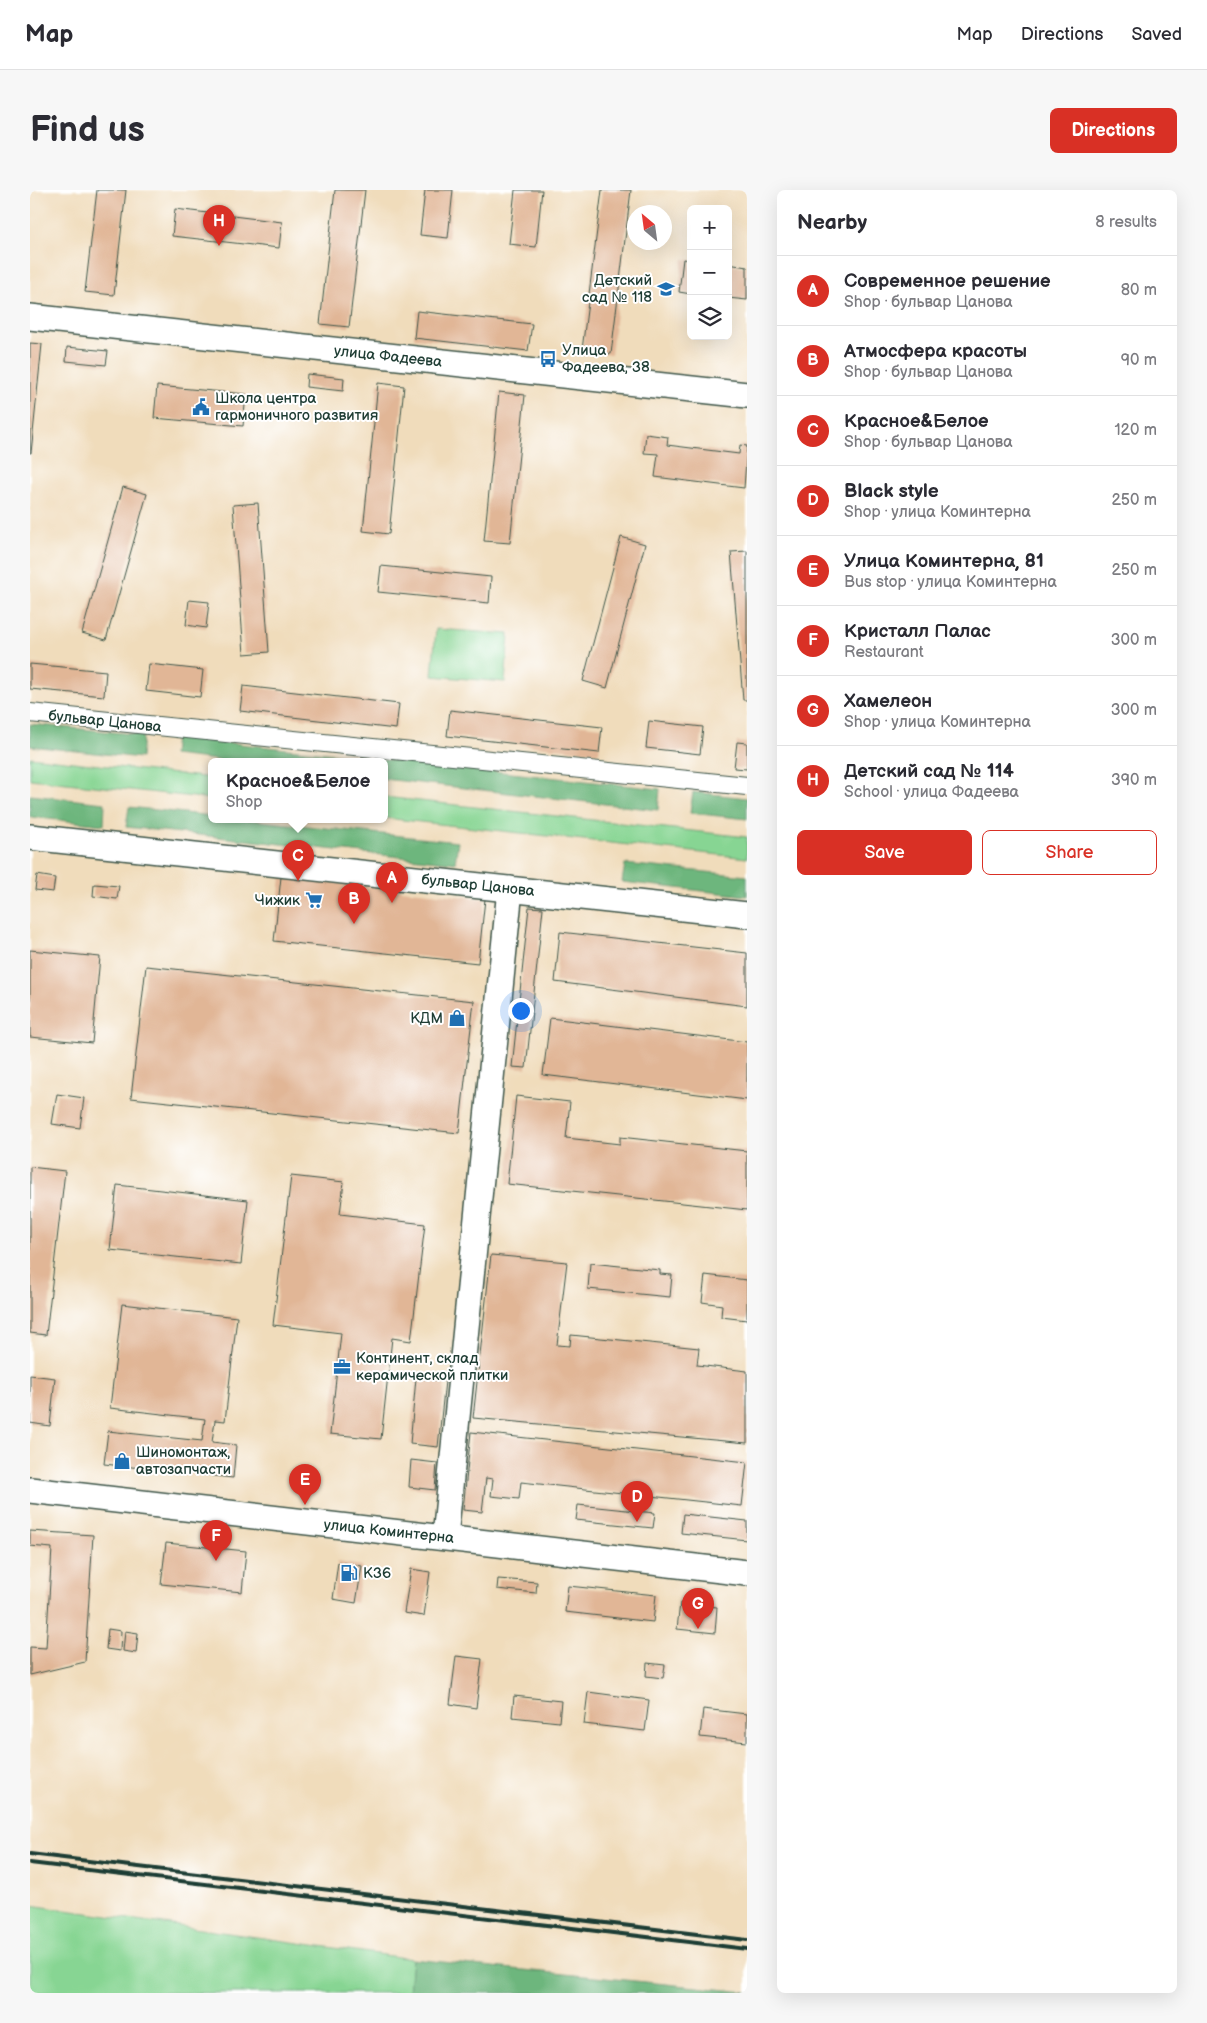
<!DOCTYPE html>
<meta charset="utf-8">
<style>
body{margin:0;font-family:"Balsamiq Sans",sans-serif;background:#f7f7f7;color:#2b2b33}
.controls{position:absolute;right:15px;top:15px;display:grid;overflow:hidden;border-radius:8px;box-shadow:0 5px 20px #0002}
.controls button{width:45px;height:45px;display:grid;place-items:center;padding:0;border:0;border-bottom:1px solid #e1e1e2;background:#fff;color:#2b2b33;font:25px sans-serif}
.compass{position:absolute;left:597px;top:15px;width:45px;height:45px;border-radius:50%;background:#fff;box-shadow:0 5px 20px #0002;rotate:331deg}
.you{position:absolute;left:490px;top:820px;width:18px;height:18px;margin:-12px;border:4px solid #fff;border-radius:50%;background:#1a73e8;box-shadow:0 0 0 8px #1a73e833}
.badge{display:grid;place-items:center;width:32px;height:32px;border-radius:50%;background:#d93025;color:#fff;font-size:16px;font-weight:700}
.pin{position:absolute;translate:-50% -41px;filter:drop-shadow(0 1px 2px #0008)}
.pin::after{content:'';position:absolute;top:26px;width:18px;height:15px;background:inherit;clip-path:polygon(0 0,100% 0,50% 100%)}
.popup{position:absolute;left:178px;top:568px;width:180px;height:65px;box-sizing:border-box;display:grid;place-content:center;border-radius:8px;background:#fff;filter:drop-shadow(0 1px 4px #0005);font-size:16px;white-space:nowrap;color:#7c7c81}
.popup b{font-size:19px;color:#2b2b33}
.popup::after{content:'';position:absolute;left:50%;top:100%;margin-left:-10px;border:10px solid transparent;border-top-color:#fff}
.list{margin:0;padding:0;list-style:none}
h2{display:flex;justify-content:space-between;align-items:center;height:65px;margin:0;padding:0 20px;font-size:21px}
h2 small{font-size:16px;font-weight:400;color:#7c7c81}
.list li{display:grid;grid-template-columns:32px 1fr auto;gap:15px;align-items:center;box-sizing:border-box;height:70px;padding:0 20px;border-top:1px solid #e1e1e2}
.list b{display:block;font-size:19px;white-space:nowrap}
.list p{margin:0;font-size:16px;white-space:nowrap;color:#7c7c81}
.list em{font-size:16px;font-style:normal;color:#7c7c81}
.actions{display:flex;gap:10px;padding:15px 20px}
.actions a{flex:1;padding:11px 0;border:1px solid #d93025;border-radius:8px;text-align:center;font-size:18px;color:#d93025}
.actions .main{background:#d93025;color:#fff}
.icon{flex:none;width:28px;height:28px;fill:none;stroke:currentColor;stroke-width:2;stroke-linecap:round;stroke-linejoin:round}
.map{position:relative;flex:none;width:717px;height:1803px;overflow:hidden;border-radius:8px}
header{display:flex;align-items:center;gap:30px;box-sizing:border-box;height:70px;padding:0 25px;background:#fff;border-bottom:1px solid #e1e1e2}
header strong{font-size:24px}
nav{display:flex;gap:28px;margin-inline-start:auto;font-size:18px}
.intro{display:flex;align-items:center;justify-content:space-between;box-sizing:border-box;height:120px;padding:0 30px}
h1{margin:0;font-size:35px}
.button{padding:12px 22px;border-radius:8px;background:#d93025;color:#fff;font-size:18px;font-weight:700}
main{display:flex;gap:30px;padding:0 30px}
aside{flex:1;background:#fff;border-radius:8px;box-shadow:0 5px 20px #0002}
.map>svg:first-child{display:block}
.green{fill:#87d593;stroke:#538964}
.forest{fill:#6db67d;stroke:#467a58}
.building{fill:#e1b696}
.lines{fill:none;stroke-linecap:round;stroke-linejoin:round}
.street-casing{stroke:#3e5548;stroke-width:20}
.secondary-casing{stroke:#3e5548;stroke-width:28}
.street{stroke:#fff;stroke-width:18}
.secondary{stroke:#fff;stroke-width:25}
.rail{stroke:#1f3d34;stroke-width:4}
.labels{text-anchor:middle;stroke-width:4;stroke-linejoin:round;paint-order:stroke}
.poi-label{font-size:15px;fill:#1f3d34;stroke:#fff;text-anchor:start}
.street-label{font-size:15px;fill:#1f3d34;stroke:#fff}
</style>
<header>
<strong>Map</strong>
<nav><a>Map</a><a>Directions</a><a>Saved</a></nav>
</header>
<div class="intro"><h1>Find us</h1><a class="button">Directions</a></div>
<main>
<div class="map">
<svg width="717" height="1803" viewBox="0 0 717 1803">
<rect width="100%" height="100%" fill="#fff"/>
<filter id="ink" filterUnits="userSpaceOnUse"><feTurbulence type="fractalNoise" baseFrequency=".02" numOctaves="2"/><feDisplacementMap in="SourceGraphic" scale="10" xChannelSelector="R" yChannelSelector="G"/><feConvolveMatrix kernelMatrix="1 2 1 2 8 2 1 2 1" color-interpolation-filters="sRGB"/></filter>
<filter id="wash" filterUnits="userSpaceOnUse"><feTurbulence type="fractalNoise" baseFrequency=".0096" numOctaves="4" result="noise"/><feDisplacementMap in="SourceGraphic" scale="20" xChannelSelector="R" yChannelSelector="G"/><feGaussianBlur stdDeviation="1.12" result="paint"/><feColorMatrix in="noise" values="0 0 0 0 0 0 0 0 0 0 0 0 0 0 0 0 0 1.4 0 .05"/><feComposite in="paint" operator="in"/></filter>
<g filter="url(#wash)">
<rect width="100%" height="100%" fill="#f0dcbb"/>
<!-- green -->
<path class="green" d="M 406,439 L 479,444 L 475,492 L 402,486 Z
M 0,567 L 182,588 L 182,609 L 0,589 Z
M 354,607 L 717,647 L 717,668 L 354,628 Z
M 0,1715 L 382,1769 L 379,1803 L 0,1803 Z"/>
<!-- forest -->
<path class="forest" d="M 0,534 L 113,545 L 111,568 L 0,556 Z
M 145,547 L 630,599 L 628,620 L 354,589 L 354,572 L 205,572 L 143,565 Z
M 663,602 L 717,608 L 717,629 L 660,623 Z
M 0,605 L 75,613 L 74,635 L 0,627 Z
M 99,617 L 182,626 L 182,630 L 221,630 L 428,652 L 425,673 L 96,637 Z
M 595,674 L 717,686 L 717,706 L 592,692 Z
M 382,1769 L 717,1802 L 717,1803 L 379,1803 Z"/>
<g id="blocks">
<!-- building -->
<path class="building" d="M 67,0 L 96,0 L 84,105 L 55,102 Z
M 305,0 L 335,0 L 319,137 L 290,134 Z
M 395,0 L 423,0 L 418,48 L 390,45 Z
M 485,0 L 512,0 L 506,57 L 479,54 Z
M 572,0 L 601,0 L 581,164 L 552,160 Z
M 145,19 L 252,32 L 249,58 L 142,46 Z
M 653,69 L 661,70 L 661,104 L 649,102 Z
M 698,74 L 717,77 L 717,110 L 698,108 Z
M 387,121 L 502,134 L 498,161 L 384,148 Z
M 0,153 L 12,154 L 1,263 L 0,263 Z
M 37,157 L 78,161 L 76,175 L 36,171 Z
M 277,184 L 314,188 L 313,201 L 276,197 Z
M 348,193 L 374,196 L 359,344 L 333,341 Z
M 127,196 L 216,204 L 213,236 L 124,228 Z
M 469,202 L 495,205 L 480,353 L 454,351 Z
M 616,244 L 638,247 L 637,255 L 709,264 L 710,255 L 717,256 L 714,298 L 625,287 L 628,264 L 614,263 Z
M 93,297 L 117,304 L 76,450 L 52,443 Z
M 228,313 L 239,462 L 214,464 L 203,315 Z
M 591,347 L 615,354 L 577,498 L 553,491 Z
M 717,361 L 717,510 L 713,510 L 701,362 Z
M 351,376 L 461,387 L 459,413 L 348,402 Z
M 159,410 L 179,412 L 176,438 L 156,435 Z
M 0,474 L 76,481 L 74,506 L 0,499 Z
M 119,474 L 173,480 L 170,507 L 116,501 Z
M 213,496 L 369,514 L 366,539 L 210,521 Z
M 420,520 L 572,537 L 569,563 L 417,546 Z
M 619,531 L 673,537 L 670,564 L 616,558 Z
M 707,552 L 717,553 L 717,579 L 704,578 Z
M 7,685 L 25,688 L 23,702 L 5,700 Z
M 251,687 L 455,709 L 448,773 L 244,751 Z
M 64,694 L 89,696 L 87,709 L 63,706 Z
M 499,717 L 513,718 L 496,878 L 482,877 Z
M 530,742 L 717,763 L 717,816 L 525,792 Z
M 0,760 L 70,767 L 62,853 L 0,847 Z
M 116,776 L 444,811 L 429,943 L 101,908 Z
M 520,828 L 717,852 L 717,910 L 513,885 Z
M 27,904 L 54,908 L 50,938 L 22,934 Z
M 486,906 L 540,912 L 536,948 L 590,954 L 590,947 L 717,961 L 717,1020 L 477,994 Z
M 0,977 L 35,981 L 16,1145 L 0,1143 Z
M 261,986 L 314,992 L 310,1024 L 395,1034 L 381,1151 L 362,1148 L 351,1249 L 300,1244 L 311,1143 L 243,1135 Z
M 87,995 L 218,1010 L 211,1074 L 80,1060 Z
M 461,1065 L 537,1072 L 527,1155 L 540,1156 L 541,1145 L 669,1158 L 667,1175 L 717,1181 L 717,1253 L 443,1228 Z
M 560,1073 L 630,1080 L 630,1084 L 642,1085 L 640,1107 L 558,1099 Z
M 675,1085 L 717,1090 L 717,1130 L 691,1127 L 692,1115 L 672,1112 Z
M 92,1114 L 207,1127 L 195,1231 L 185,1230 L 182,1252 L 206,1255 L 203,1288 L 74,1274 L 78,1241 L 172,1251 L 175,1229 L 80,1218 Z
M 0,1185 L 25,1188 L 20,1236 L 0,1233 Z
M 386,1188 L 415,1191 L 408,1257 L 380,1254 Z
M 441,1242 L 717,1272 L 712,1316 L 491,1292 L 489,1309 L 461,1306 L 463,1289 L 456,1288 L 452,1322 L 433,1320 Z
M 381,1270 L 407,1273 L 405,1300 L 379,1297 Z
M 548,1315 L 625,1323 L 623,1338 L 546,1330 Z
M 653,1324 L 717,1331 L 717,1350 L 651,1343 Z
M 0,1341 L 63,1345 L 55,1472 L 0,1485 L 0,1457 L 16,1458 L 22,1358 L 0,1356 Z
M 136,1353 L 216,1361 L 212,1402 L 131,1394 Z
M 308,1372 L 332,1376 L 326,1413 L 303,1409 Z
M 381,1379 L 400,1382 L 394,1426 L 374,1423 Z
M 468,1389 L 507,1392 L 506,1403 L 467,1399 Z
M 538,1396 L 626,1405 L 623,1432 L 535,1422 Z
M 650,1413 L 687,1417 L 685,1443 L 647,1439 Z
M 78,1439 L 91,1441 L 90,1461 L 76,1459 Z
M 95,1441 L 108,1443 L 106,1463 L 93,1461 Z
M 426,1466 L 452,1469 L 446,1518 L 420,1514 Z
M 617,1473 L 635,1475 L 633,1488 L 616,1486 Z
M 558,1502 L 619,1510 L 615,1541 L 554,1534 Z
M 484,1506 L 531,1511 L 529,1532 L 482,1527 Z
M 673,1519 L 717,1524 L 717,1552 L 670,1547 Z"/>
</g>
</g>
<g filter="url(#ink)">
<use href="#blocks" fill-opacity="0" stroke="#3e5548" stroke-width="1"/>
<g class="lines">
<!-- street casing -->
<g class="street-casing">
<path id="street" d="M 0,523 L 717,596"/>
</g>
<!-- secondary casing -->
<g class="secondary-casing">
<path id="secondary" d="M 0,127 L 717,205
M 0,647 L 717,725
M 0,1300 L 717,1383
M 415,1347 L 480,699"/>
</g>
<!-- street -->
<use href="#street" class="street"/>
<!-- secondary -->
<use href="#secondary" class="secondary"/>
<!-- rail -->
<path class="rail" d="M 0,1664 L 717,1750
M 0,1673 L 717,1759"/>
</g>
</g>
<!-- icons -->
<defs>
<g id="school-bare" transform="scale(1.35)"><path d="M0-5L7-2L0 1L-7-2ZM-4 1L0 2.5L4 1V4Q0 6-4 4Z" fill="#1f6fb2" stroke="#fff" stroke-width="2.5" paint-order="stroke"/></g>
<g id="bus-bare" transform="scale(1.35)"><path d="M-5-6H5V4H4V6H2V4H-2V6H-4V4H-5ZM-3.5-4V0h7V-4ZM-3.5 1.2v1.5H-2V1.2ZM2 1.2v1.5H3.5V1.2Z" fill="#1f6fb2" stroke="#fff" stroke-width="2.5" paint-order="stroke"/></g>
<g id="civic-bare" transform="scale(1.35)"><path d="M-.6-6.5H3V-4.5H.6V-3L4-1V1h2V6H-6V1h2V-1L-.6-3ZM-1.2 2.5V6h2.4V2.5Z" fill="#1f6fb2" stroke="#fff" stroke-width="2.5" paint-order="stroke"/></g>
<g id="supermarket-bare" transform="scale(1.35)"><path d="M-6-5.5h2.5l.6 2H6L4.5 2H-2.5L-4.4-4H-6ZM-1.5 3.2a1.3 1.3 0 1 0 .1 0ZM3 3.2a1.3 1.3 0 1 0 .1 0Z" fill="#1f6fb2" stroke="#fff" stroke-width="2.5" paint-order="stroke"/></g>
<g id="shop-bare" transform="scale(1.35)"><path d="M-5-2.5h2.3a2.7 3.5 0 0 1 5.4 0H5L5.5 6h-11ZM-1.5-2.5h3a1.5 2.3 0 0 0-3 0Z" fill="#1f6fb2" stroke="#fff" stroke-width="2.5" paint-order="stroke"/></g>
<g id="office-bare" transform="scale(1.35)"><path d="M-6-3h4V-5.5h4V-3h4V5H-6ZM-1-4.5V-3h2v-1.5ZM-6 0V1H6V0Z" fill="#1f6fb2" stroke="#fff" stroke-width="2.5" paint-order="stroke"/></g>
<g id="fuel-bare" transform="scale(1.35)"><path d="M-5.5-6h7V0h2V4h1.3V-2.5L3-4.5l.8-.8L6-3V5H2.5V1h-1V6h-7ZM-4.2-4.7v3.2H.2V-4.7Z" fill="#1f6fb2" stroke="#fff" stroke-width="2.5" paint-order="stroke"/></g>
</defs>
<g fill-rule="evenodd">
<use href="#school-bare" x="636" y="99"/>
<use href="#bus-bare" x="518" y="169"/>
<use href="#civic-bare" x="171" y="217"/>
<use href="#supermarket-bare" x="284" y="710"/>
<use href="#shop-bare" x="427" y="828"/>
<use href="#office-bare" x="312" y="1177"/>
<use href="#shop-bare" x="92" y="1271"/>
<use href="#fuel-bare" x="319" y="1383"/>
</g>
<g class="labels">
<!-- poi labels -->
<g class="poi-label">
<text x="622" y="95" text-anchor="end">Детский<tspan x="622" dy="17">сад № 118</tspan></text>
<text x="532" y="165">Улица<tspan x="532" dy="17">Фадеева, 38</tspan></text>
<text x="185" y="213">Школа центра<tspan x="185" dy="17">гармоничного развития</tspan></text>
<text x="270" y="715" text-anchor="end">Чижик</text>
<text x="413" y="833" text-anchor="end">КДМ</text>
<text x="326" y="1173">Континент, склад<tspan x="326" dy="17">керамической плитки</tspan></text>
<text x="106" y="1267">Шиномонтаж,<tspan x="106" dy="17">автозапчасти</tspan></text>
<text x="333" y="1388">К36</text>
</g>
<!-- street labels -->
<g class="street-label">
<text transform="translate(358 166) rotate(6)" y="5">улица Фадеева</text>
<text transform="translate(75 531) rotate(6)" y="5">бульвар Цанова</text>
<text transform="translate(448 695) rotate(6)" y="5">бульвар Цанова</text>
<text transform="translate(359 1341) rotate(6)" y="5">улица Коминтерна</text>
</g>
</g>
</svg>
<div class="controls">
<button>+</button>
<button>−</button>
<button><svg class="icon" aria-label="layers" viewBox="0 0 24 24"><path d="M12 4l9 5-9 5-9-5zM3 14l9 5 9-5"/></svg></button>
</div>
<svg class="compass" viewBox="-18 -18 36 36"><path d="M0-13l5 13h-10z" fill="#e53935"/><path d="M0 13l5-13h-10z" fill="#7c7c81"/></svg>
<div class="you"></div>
<div class="pin badge" style="left:362px;top:713px">A</div>
<div class="pin badge" style="left:324px;top:734px">B</div>
<div class="pin badge" style="left:268px;top:691px">C</div>
<div class="popup"><b>Красное&amp;Белое</b>Shop</div>
<div class="pin badge" style="left:607px;top:1332px">D</div>
<div class="pin badge" style="left:275px;top:1315px">E</div>
<div class="pin badge" style="left:186px;top:1371px">F</div>
<div class="pin badge" style="left:668px;top:1439px">G</div>
<div class="pin badge" style="left:189px;top:56px">H</div>
</div>
<aside>
<h2>Nearby<small>8 results</small></h2>
<ul class="list">
<li><span class="badge">A</span><div><b>Современное решение</b><p>Shop · бульвар Цанова</p></div><em>80 m</em></li>
<li><span class="badge">B</span><div><b>Атмосфера красоты</b><p>Shop · бульвар Цанова</p></div><em>90 m</em></li>
<li><span class="badge">C</span><div><b>Красное&amp;Белое</b><p>Shop · бульвар Цанова</p></div><em>120 m</em></li>
<li><span class="badge">D</span><div><b>Black style</b><p>Shop · улица Коминтерна</p></div><em>250 m</em></li>
<li><span class="badge">E</span><div><b>Улица Коминтерна, 81</b><p>Bus stop · улица Коминтерна</p></div><em>250 m</em></li>
<li><span class="badge">F</span><div><b>Кристалл Палас</b><p>Restaurant</p></div><em>300 m</em></li>
<li><span class="badge">G</span><div><b>Хамелеон</b><p>Shop · улица Коминтерна</p></div><em>300 m</em></li>
<li><span class="badge">H</span><div><b>Детский сад № 114</b><p>School · улица Фадеева</p></div><em>390 m</em></li>
</ul>
<div class="actions"><a class="main">Save</a><a>Share</a></div>
</aside>
</main>
